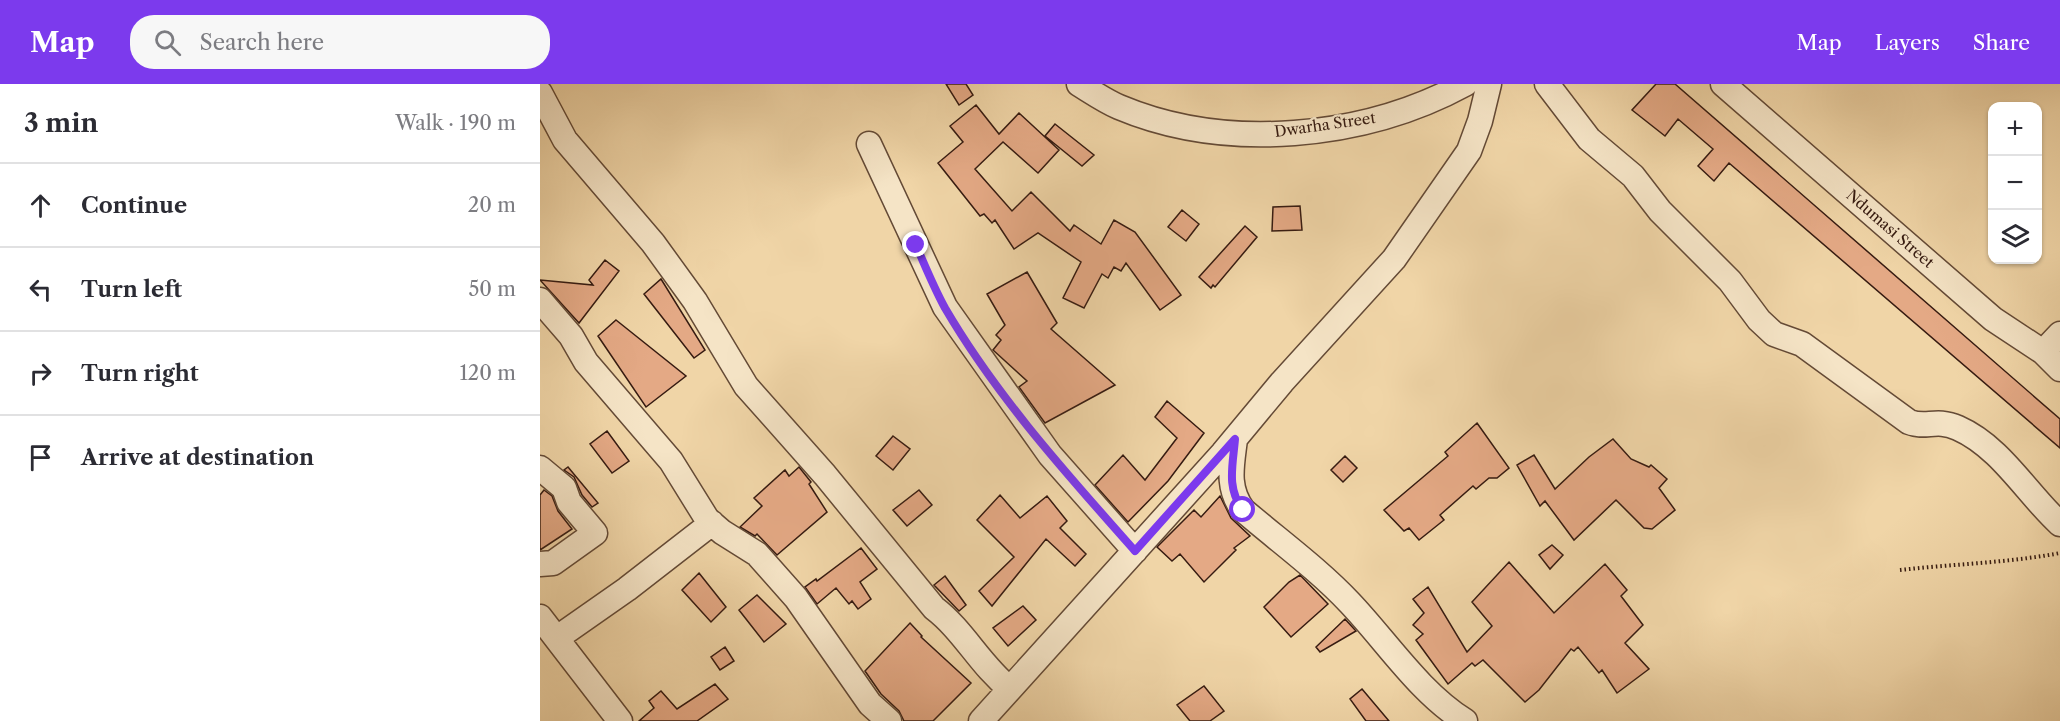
<!DOCTYPE html>
<meta charset="utf-8">
<style>
body{margin:0;font-family:"Libre Caslon Text",serif;background:#f7f7f7;color:#2b2b33}
.controls{position:absolute;right:18px;top:18px;display:grid;overflow:hidden;border-radius:12px;box-shadow:0 2px 4px #0004}
.controls button{width:54px;height:54px;display:grid;place-items:center;padding:0;border:0;border-bottom:2px solid #e1e1e2;background:#fff;color:#2b2b33;font:30px sans-serif}
.stop{position:absolute;width:18px;height:18px;margin:-14px;border:4px solid #7c3aed;border-radius:50%;background:#fff}
.stop.end{background:#7c3aed;border-color:#fff;box-shadow:0 2px 6px #0008}
.list{margin:0;padding:0;list-style:none}
h2{display:flex;justify-content:space-between;align-items:center;height:78px;margin:0;padding:0 24px;font-size:26px}
h2 small{font-size:20px;font-weight:400;color:#7c7c81}
.list li{display:grid;grid-template-columns:39px 1fr auto;gap:18px;align-items:center;box-sizing:border-box;height:84px;padding:0 24px;border-top:2px solid #e1e1e2}
.list b{display:block;font-size:22px;white-space:nowrap}
.list em{font-size:20px;font-style:normal;color:#7c7c81}
.icon{flex:none;width:33px;height:33px;fill:none;stroke:currentColor;stroke-width:2;stroke-linecap:round;stroke-linejoin:round}
.map{position:relative;flex:none;width:1520px;height:637px;overflow:hidden}
header{display:flex;align-items:center;gap:36px;box-sizing:border-box;height:84px;padding:0 30px;background:#7c3aed;color:#fff}
header strong{font-size:28px}
nav{display:flex;gap:33px;margin-inline-start:auto;font-size:21px}
.search{width:420px;height:54px;background:#f7f7f7;display:flex;align-items:center;gap:15px;box-sizing:border-box;padding:0 21px;border-radius:24px;color:#7c7c81;font-size:22px}
main{display:flex}
aside{flex:1;background:#fff}
.map>svg:first-child{display:block}
.building{fill:#e4a985;stroke:#361b11;stroke-width:1.5}
.lines{fill:none;stroke-linecap:round;stroke-linejoin:round}
.minor-casing{stroke:#644a36;stroke-width:27}
.path{stroke:#361b11;stroke-width:4;stroke-dasharray:1.5 3;stroke-linecap:butt}
.minor{stroke:#f5e4c6;stroke-width:24}
.route{stroke:#7c3aed;stroke-width:8}
.labels{text-anchor:middle;stroke-width:4.5;stroke-linejoin:round;paint-order:stroke}
.street-label{font-size:15px;fill:#361b11;stroke:#f5e4c6}
</style>
<header>
<strong>Map</strong>
<div class="search"><svg class="icon" aria-label="search" viewBox="0 0 24 24"><circle cx="10" cy="10" r="6"/><path d="M15 15l6 6"/></svg>Search here</div>
<nav><a>Map</a><a>Layers</a><a>Share</a></nav>
</header>
<main>
<aside>
<h2>3 min<small>Walk · 190 m</small></h2>
<ul class="list">
<li><svg class="icon" aria-label="ahead" viewBox="0 0 24 24"><path d="M12 20V5M6 11l6-6 6 6"/></svg><div><b>Continue</b></div><em>20 m</em></li>
<li><svg class="icon" aria-label="left" viewBox="0 0 24 24"><path d="M17 20v-9H6M10 6l-5 5 5 5"/></svg><div><b>Turn left</b></div><em>50 m</em></li>
<li><svg class="icon" aria-label="right" viewBox="0 0 24 24"><path d="M7 20v-9h11M14 6l5 5-5 5"/></svg><div><b>Turn right</b></div><em>120 m</em></li>
<li><svg class="icon" aria-label="arrive" viewBox="0 0 24 24"><path d="M6 21V4h12l-3 4 3 4H6"/></svg><div><b>Arrive at destination</b></div></li>
</ul>
</aside>
<div class="map">
<svg width="1520" height="637" viewBox="0 0 1520 637">
<rect width="100%" height="100%" fill="#f0d5a7"/>
<filter id="stains"><feTurbulence type="fractalNoise" baseFrequency=".00333" numOctaves="4"/><feColorMatrix values="0 0 0 0 .2 0 0 0 0 .09 0 0 0 0 .02 0 0 0 .5 -.17"/></filter>
<radialGradient id="worn" r=".72"><stop offset=".6" stop-color="#630" stop-opacity="0"/><stop offset="1" stop-color="#630" stop-opacity=".3"/></radialGradient>
<!-- building -->
<path class="building" d="M 406,0 L 426,0 L 433,11 L 419,21 Z
M 1116,0 L 1135,0 L 1520,335 L 1520,364 L 1189,79 L 1174,97 L 1158,82 L 1173,65 L 1138,35 L 1125,52 L 1092,26 Z
M 436,21 L 459,50 L 479,29 L 519,66 L 498,89 L 463,58 L 435,85 L 472,127 L 491,108 L 530,147 L 534,141 L 561,160 L 574,136 L 595,148 L 641,211 L 620,226 L 586,179 L 581,187 L 574,183 L 568,194 L 562,190 L 544,224 L 523,214 L 541,178 L 498,149 L 474,165 L 455,136 L 452,139 L 444,130 L 440,132 L 398,79 L 423,58 L 410,42 Z
M 515,40 L 554,71 L 542,82 L 505,52 Z
M 760,122 L 762,146 L 732,147 L 733,123 Z
M 642,126 L 659,140 L 646,157 L 628,143 Z
M 705,142 L 717,153 L 675,203 L 673,201 L 671,204 L 659,193 Z
M 65,176 L 79,187 L 39,239 L 0,196 L 53,201 L 49,196 Z
M 487,188 L 517,239 L 511,245 L 575,301 L 505,339 L 479,303 L 487,297 L 453,266 L 461,256 L 456,251 L 465,241 L 447,210 Z
M 121,195 L 165,266 L 154,274 L 104,210 Z
M 76,236 L 146,292 L 106,323 L 58,252 Z
M 627,317 L 664,349 L 628,397 L 588,438 L 555,401 L 583,371 L 605,396 L 637,354 L 615,333 Z
M 937,339 L 969,384 L 957,394 L 949,394 L 936,405 L 933,402 L 900,431 L 904,436 L 879,456 L 869,444 L 864,447 L 844,426 L 908,372 L 905,368 Z
M 67,347 L 89,377 L 72,389 L 50,360 Z
M 353,352 L 370,365 L 353,386 L 336,372 Z
M 1073,355 L 1091,375 L 1109,383 L 1111,381 L 1127,395 L 1119,404 L 1135,426 L 1112,445 L 1104,444 L 1076,416 L 1034,456 L 1005,417 L 1000,422 L 977,381 L 994,371 L 1015,405 L 1049,373 Z
M 805,372 L 817,384 L 803,398 L 791,386 Z
M 28,383 L 58,419 L 52,423 L 42,411 L 34,393 L 24,386 Z
M 259,383 L 271,398 L 269,400 L 287,428 L 237,471 L 217,450 L 215,452 L 200,443 L 222,422 L 214,414 L 245,386 L 249,392 Z
M 4,406 L 12,412 L 18,427 L 32,445 L 0,466 L 0,411 Z
M 379,406 L 392,421 L 367,442 L 353,426 Z
M 460,411 L 480,434 L 507,412 L 527,437 L 520,444 L 546,470 L 535,482 L 506,455 L 452,522 L 439,507 L 474,473 L 437,436 Z
M 680,412 L 691,434 L 710,452 L 694,464 L 696,466 L 664,498 L 640,470 L 632,477 L 617,463 L 654,426 L 661,433 Z
M 1012,461 L 1023,471 L 1010,485 L 999,471 Z
M 321,464 L 337,485 L 320,498 L 331,515 L 318,525 L 312,517 L 309,520 L 296,504 L 277,520 L 265,503 L 276,495 L 277,497 Z
M 969,478 L 1014,529 L 1065,480 L 1087,506 L 1081,512 L 1103,541 L 1085,559 L 1109,585 L 1077,609 L 1062,586 L 1059,589 L 1038,563 L 1034,567 L 1031,565 L 999,606 L 985,618 L 943,576 L 935,582 L 932,579 L 908,600 L 876,556 L 883,550 L 873,541 L 884,529 L 873,515 L 888,503 L 927,568 L 952,542 L 932,518 Z
M 159,489 L 186,523 L 171,538 L 142,506 Z
M 760,491 L 788,520 L 751,553 L 724,523 L 749,498 Z
M 405,492 L 426,521 L 419,527 L 394,501 Z
M 217,511 L 246,540 L 224,558 L 199,526 Z
M 483,522 L 496,536 L 468,562 L 453,544 Z
M 805,535 L 816,547 L 780,568 L 776,563 Z
M 370,539 L 382,552 L 381,553 L 431,599 L 393,637 L 364,637 L 359,627 L 341,610 L 325,587 Z
M 185,563 L 194,577 L 180,586 L 171,573 Z
M 175,600 L 188,615 L 157,637 L 99,637 L 114,624 L 109,617 L 121,607 L 137,625 Z
M 664,602 L 684,627 L 670,637 L 650,637 L 637,621 Z
M 822,605 L 849,637 L 826,637 L 810,615 Z"/>
<g class="lines">
<!-- minor casing -->
<g class="minor-casing">
<path id="minor" d="M 539,0 C 552,8 565,17 579,23 C 686,68 824,55 925,0
M 1007,0 L 1049,55 L 1093,92 L 1120,127 L 1190,197 L 1219,236 L 1234,250 L 1262,260 L 1369,338 C 1387,345 1395,334 1418,344 C 1461,363 1487,410 1520,440
M 1183,0 L 1453,235 L 1503,268 L 1520,285
M 0,9 L 25,56 L 113,159 L 155,217 L 206,302 L 285,391 L 394,524 C 424,547 440,581 470,605
M 329,60 L 405,223 L 510,371 L 595,467
M 0,216 L 31,252 L 46,278 L 131,377 L 167,435 L 182,448 L 217,470 L 256,514 L 330,620 L 349,637
M 1503,268 L 1520,250
M 695,355 C 692,381 686,403 703,426 C 738,456 778,485 810,519 C 847,558 879,608 925,637
M 0,384 L 24,404 L 29,418 L 55,449 L 13,479 L 0,480
M 0,533 L 80,637
M 17,554 L 87,505 L 172,439
M 441,637 L 683,369 L 742,298 L 854,175 L 929,67 L 940,37 L 949,0"/>
</g>
<!-- path -->
<path class="path" d="M 1360,486 C 1413,480 1467,479 1520,469"/>
<!-- minor -->
<use href="#minor" class="minor"/>
</g>
<g class="lines">
<!-- route -->
<path class="route" d="M 376,161 C 385,182 394,204 405,224 C 457,313 527,390 595,467 L 695,355 C 693,381 686,404 703,426"/>
</g>
<g class="labels">
<!-- street labels -->
<g class="street-label">
<text transform="translate(785 41) rotate(-8)" y="5">Dwarha Street</text>
<text transform="translate(1350 145) rotate(41)" y="5">Ndumasi Street</text>
</g>
</g>
<rect width="100%" height="100%" filter="url(#stains)"/>
<rect width="100%" height="100%" fill="url(#worn)"/>
</svg>
<div class="controls">
<button>+</button>
<button>−</button>
<button><svg class="icon" aria-label="layers" viewBox="0 0 24 24"><path d="M12 4l9 5-9 5-9-5zM3 14l9 5 9-5"/></svg></button>
</div>
<div class="stop" style="left:703px;top:426px"></div>
<div class="stop end" style="left:376px;top:161px"></div>
</div>
</main>
